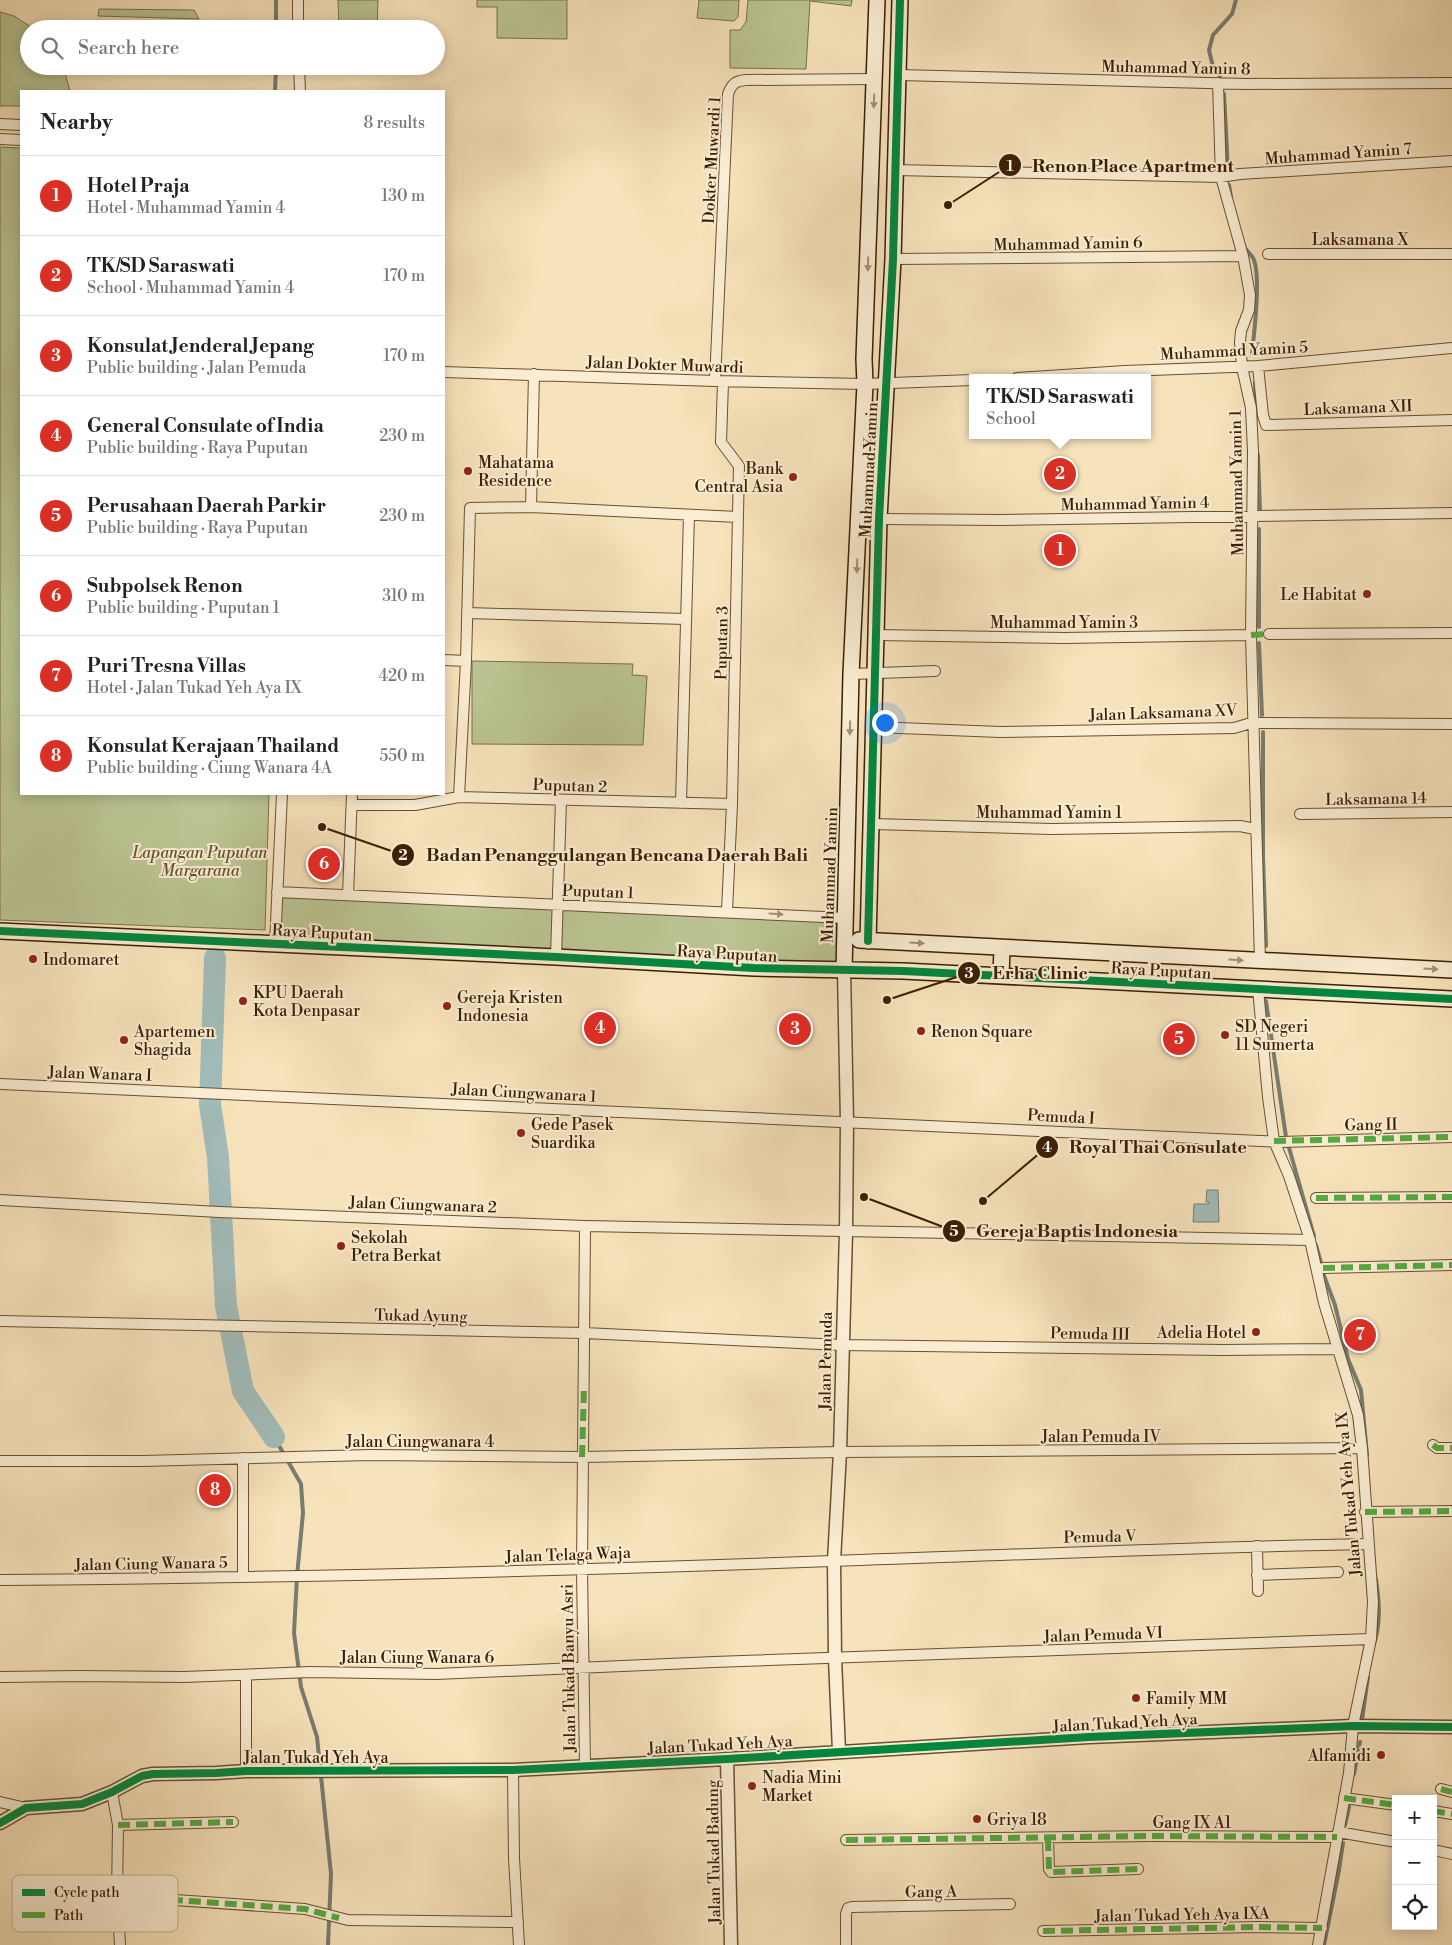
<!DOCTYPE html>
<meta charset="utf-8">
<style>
body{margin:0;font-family:"Libre Bodoni",serif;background:#f6f6f6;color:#222}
.controls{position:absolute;right:15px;bottom:15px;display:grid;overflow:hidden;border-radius:0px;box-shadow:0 2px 12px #0003}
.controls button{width:45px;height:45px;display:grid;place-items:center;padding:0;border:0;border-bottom:1px solid #e0e0e0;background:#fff;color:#222;font:25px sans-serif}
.you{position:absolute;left:884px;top:722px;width:18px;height:18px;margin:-12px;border:4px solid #fff;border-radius:50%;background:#1a73e8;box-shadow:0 0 0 8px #1a73e833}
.badge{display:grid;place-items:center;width:32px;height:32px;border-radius:50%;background:#d93025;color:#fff;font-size:16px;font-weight:700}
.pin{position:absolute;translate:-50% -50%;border:2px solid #fff;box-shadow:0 1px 5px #0006}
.popup{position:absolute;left:969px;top:374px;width:182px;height:65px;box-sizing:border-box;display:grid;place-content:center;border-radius:0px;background:#fff;filter:drop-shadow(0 1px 4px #0005);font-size:16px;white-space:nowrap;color:#767676}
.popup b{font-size:19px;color:#222}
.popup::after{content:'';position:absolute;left:50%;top:100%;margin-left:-10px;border:10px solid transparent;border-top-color:#fff}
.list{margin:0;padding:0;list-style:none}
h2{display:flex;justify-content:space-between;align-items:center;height:65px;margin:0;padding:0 20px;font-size:21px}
h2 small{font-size:16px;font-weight:400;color:#767676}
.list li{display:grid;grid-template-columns:32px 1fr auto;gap:15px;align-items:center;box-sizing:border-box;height:80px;padding:0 20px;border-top:1px solid #e0e0e0}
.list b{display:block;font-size:19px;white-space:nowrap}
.list p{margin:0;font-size:16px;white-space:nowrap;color:#767676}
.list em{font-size:16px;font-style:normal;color:#767676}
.icon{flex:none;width:28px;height:28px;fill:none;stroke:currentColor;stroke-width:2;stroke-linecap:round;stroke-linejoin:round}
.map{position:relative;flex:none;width:1452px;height:1945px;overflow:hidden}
.search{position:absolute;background:#fff;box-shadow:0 2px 12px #0003;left:20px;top:20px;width:425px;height:55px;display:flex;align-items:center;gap:12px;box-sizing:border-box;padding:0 18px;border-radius:28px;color:#767676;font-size:19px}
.panel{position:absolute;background:#fff;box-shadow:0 2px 12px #0003;left:20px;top:90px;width:425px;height:705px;border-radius:0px}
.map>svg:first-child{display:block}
.green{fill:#bac492;stroke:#7a714a}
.water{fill:#a1bcba;stroke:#787d71}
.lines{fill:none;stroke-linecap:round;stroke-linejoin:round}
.stream{stroke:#787d71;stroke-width:4}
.river{stroke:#a1bcba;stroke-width:22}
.minor-casing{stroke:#6a4f31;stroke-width:12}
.tertiary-casing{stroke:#6a4f31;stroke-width:15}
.secondary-casing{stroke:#3b1e03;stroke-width:18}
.minor{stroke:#faedd3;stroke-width:10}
.tertiary{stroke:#faedd3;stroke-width:12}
.secondary{stroke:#faedd3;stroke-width:15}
.quiet{stroke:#55aa40;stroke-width:6;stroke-dasharray:12 6;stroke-linecap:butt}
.cycleway-casing{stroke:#faedd3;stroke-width:11}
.cycleway{stroke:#00873e;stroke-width:8}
.oneway{fill:#a49075}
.poi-dot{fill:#8f2418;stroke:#faedd3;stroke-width:2}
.labels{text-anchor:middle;stroke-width:4;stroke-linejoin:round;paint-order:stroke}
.street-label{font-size:16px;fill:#3b1e03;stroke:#faedd3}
.poi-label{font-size:16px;fill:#3b1e03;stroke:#faedd3;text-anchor:start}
.park-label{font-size:16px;font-style:italic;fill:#61502e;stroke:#faedd3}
.key{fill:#faedd3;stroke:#c1af95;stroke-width:1}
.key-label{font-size:14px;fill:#3b1e03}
.leader{fill:none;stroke:#3b1e03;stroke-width:2}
.callout-dot{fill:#3b1e03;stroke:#faedd3;stroke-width:2}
.mark-label{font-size:15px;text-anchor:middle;font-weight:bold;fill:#fff}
.callout-label{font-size:18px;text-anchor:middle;font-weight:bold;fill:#3b1e03;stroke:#faedd3;stroke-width:4;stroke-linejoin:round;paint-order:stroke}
</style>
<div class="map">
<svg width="1452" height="1945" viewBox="0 0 1452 1945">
<rect width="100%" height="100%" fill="#f7e3bb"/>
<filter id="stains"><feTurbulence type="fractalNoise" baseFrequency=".004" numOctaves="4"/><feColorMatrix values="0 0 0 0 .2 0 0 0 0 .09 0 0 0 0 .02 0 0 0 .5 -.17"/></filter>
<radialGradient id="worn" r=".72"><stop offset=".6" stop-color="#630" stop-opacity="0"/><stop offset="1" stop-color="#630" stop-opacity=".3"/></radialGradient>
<!-- green -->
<path class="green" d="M 338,0 L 378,0 L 377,29 L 339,29 Z
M 477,0 L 567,0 L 567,39 L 497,38 L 497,7 L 477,7 Z
M 699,0 L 739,0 L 738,17 L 734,21 L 697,18 Z
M 748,0 L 852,0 L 851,6 L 810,1 L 806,69 L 730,68 L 730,30 L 740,30 L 746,22 Z
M 99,9 L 194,10 L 199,19 L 98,16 Z
M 0,12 L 14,16 L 34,29 L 29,29 L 29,66 L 63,66 L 70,91 L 21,91 L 21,106 L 0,106 Z
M 0,147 L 21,148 L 21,794 L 269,794 L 265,930 L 0,920 Z
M 472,661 L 633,664 L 632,675 L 647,676 L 643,745 L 472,744 Z
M 278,893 L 843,919 L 841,967 L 276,940 Z"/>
<!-- water -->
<path class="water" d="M 1207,1190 L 1218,1190 L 1219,1222 L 1193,1222 L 1194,1204 L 1209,1204 L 1209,1202 L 1206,1202 Z"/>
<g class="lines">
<!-- stream -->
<path class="stream" d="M 276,29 L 276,0
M 1220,76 L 1213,67 L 1209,50 L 1213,35 L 1232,14 L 1236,0
M 275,91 L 276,66
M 1224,94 L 1228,170
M 1229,185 L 1231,197
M 1244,247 C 1247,251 1252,255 1254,260 C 1261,280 1254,332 1252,355
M 1255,382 L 1256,410
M 1258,455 L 1260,509
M 1259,627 L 1259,529
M 1259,643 L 1262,715
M 1263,732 L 1263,856 L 1266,946
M 1266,1001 L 1286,1137 L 1314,1236
M 1316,1245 L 1322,1266
M 1323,1273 L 1335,1305 L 1348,1359 L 1361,1390 L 1367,1455
M 274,1437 L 301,1484 L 303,1513 L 297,1576 L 294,1633 L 301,1687 L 317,1737 L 331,1874 L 328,1945
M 1375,1641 C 1381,1619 1379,1601 1376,1579
M 1362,1720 L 1368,1677
M 1354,1774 L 1360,1742
M 1345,1825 L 1349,1807
M 1324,1945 L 1339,1870 L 1343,1843"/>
<!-- river -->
<path class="river" d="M 215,958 L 210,1105 L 218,1157 L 226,1306 L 243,1391 L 274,1437"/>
<!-- minor casing -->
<g class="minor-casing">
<path id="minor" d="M 298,0 L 298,29
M 299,66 L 300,91
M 899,75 L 1246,84 L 1452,83
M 1218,83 L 1221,177 L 1243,256 L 1250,295 L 1249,310 L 1241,331 L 1240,342 L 1242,367 L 1251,408 L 1253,451 L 1251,635 L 1260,961
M 0,124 L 21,125
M 0,139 L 21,140
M 896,170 L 1221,177 L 1240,174 L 1452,161
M 1268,254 L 1452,254
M 893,259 L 1243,256
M 1258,366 L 1263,415 L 1266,425 L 1452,420
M 444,372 L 715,381 L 865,384 L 972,380
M 1017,378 L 1125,371 L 1258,366 L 1452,348
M 715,381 L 728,94 C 732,83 736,81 746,80 L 875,79
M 723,382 L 721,442 L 739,466 L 732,804 L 727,911
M 531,507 L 534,374
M 879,519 L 999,520 L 1452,513
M 467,613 L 686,619
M 1269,634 L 1452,633
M 876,635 L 1064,638 L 1251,635
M 444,660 L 466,661
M 851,674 L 935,671
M 874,727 L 1000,732 L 1234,728 L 1251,723 L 1452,724
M 459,797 L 466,661 L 470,508 L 531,507 L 738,517
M 681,803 L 689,515
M 352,805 L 415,805 L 459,797 L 732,804
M 1300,814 L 1452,812
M 872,824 L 1052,829 L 1240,826 L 1255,829
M 277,892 L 846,918
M 348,895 L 352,794
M 275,944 L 282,794
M 556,957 L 561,800
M 1258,989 L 1268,1097 L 1274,1141 L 1289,1176 L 1310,1240 L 1324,1303 L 1358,1415 L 1362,1448 L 1373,1602 L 1371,1639 L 1353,1726 L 1349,1773 L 1318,1945
M 0,1084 L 1281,1142 L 1452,1137
M 1316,1198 L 1452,1197
M 0,1200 L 219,1212 L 585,1226 L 1310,1240
M 1323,1268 L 1452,1265
M 0,1321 L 584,1333 L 841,1345 L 1223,1350 L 1337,1349
M 1433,1445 L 1437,1448 L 1452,1448
M 243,1458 L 243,1577
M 0,1461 L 143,1461 L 370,1455 L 582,1457 L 840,1452 L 1362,1448
M 1365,1512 L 1452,1511
M 1257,1546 L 1258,1591
M 1257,1575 L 1338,1572
M 0,1580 C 277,1578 555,1571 832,1561 C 1010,1555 1189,1547 1368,1544
M 246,1675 L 246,1771
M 0,1677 L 78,1676 L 184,1677 L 310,1672 L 436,1674 L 714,1662 L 1371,1639
M 585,1766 L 582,1569 L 585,1226
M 513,1770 L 514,1858 L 519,1945
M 1441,1789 L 1452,1792
M 112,1792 L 118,1825 L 117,1896 L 120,1945
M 1344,1798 L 1396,1805
M 0,1802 L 26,1808
M 1433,1811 L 1452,1814
M 118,1825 L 233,1822
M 1338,1832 L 1396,1842
M 1048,1839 L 1049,1869 L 1051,1872 L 1138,1869
M 846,1840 L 1153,1836 L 1337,1837
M 1433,1850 L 1452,1854
M 117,1896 L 305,1909 L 348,1920 L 518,1922
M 1043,1931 L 1259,1927 L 1322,1928
M 846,1945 L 846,1914 L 848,1908 L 852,1907 L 1010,1904"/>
</g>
<!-- tertiary casing -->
<g class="tertiary-casing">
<path id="tertiary" d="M 839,1751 L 835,1659 L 834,1561 L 840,1452 L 846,1231 L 847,1122 L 844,971
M 727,1759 L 731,1945
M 0,1823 L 26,1808 L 82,1804 L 112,1792 L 142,1776 L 153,1774 L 216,1773 L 246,1771 L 513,1770 L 727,1759 L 1089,1737 L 1353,1726 L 1452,1727"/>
</g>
<!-- secondary casing -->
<g class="secondary-casing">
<path id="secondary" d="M 0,931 L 556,957 L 754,968 L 903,971 L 1452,999
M 859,940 L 1452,970
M 868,941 L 879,519 L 893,259 L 900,0
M 844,971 L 851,674 L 865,384 L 864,359 L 877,0
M 1001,976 L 1002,948"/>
</g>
<!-- minor -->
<use href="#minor" class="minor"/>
<!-- tertiary -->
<use href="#tertiary" class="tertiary"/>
<!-- secondary -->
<use href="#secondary" class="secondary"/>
<!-- quiet -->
<path class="quiet" d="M 1251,635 L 1269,634
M 1274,1141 L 1452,1137
M 1316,1198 L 1452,1197
M 1323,1268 L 1452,1265
M 1433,1445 L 1437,1448 L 1452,1448
M 582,1457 L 584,1387
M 1365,1512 L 1452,1511
M 1441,1789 L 1452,1792
M 1344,1798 L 1396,1805
M 1433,1811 L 1452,1814
M 118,1825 L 233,1822
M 1048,1839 L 1049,1869 L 1051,1872 L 1138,1869
M 846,1840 L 1153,1836 L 1337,1837
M 117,1896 L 305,1909 L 339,1918
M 1043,1931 L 1259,1927 L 1322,1928"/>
<!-- cycleway casing -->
<g class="cycleway-casing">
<path id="cycleway" d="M 0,931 L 556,957 L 754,968 L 903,971 L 1452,999
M 868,941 L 879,519 L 893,259 L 900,0
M 0,1823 L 26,1808 L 82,1804 L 112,1792 L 142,1776 L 153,1774 L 216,1773 L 246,1771 L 513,1770 L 727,1759 L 1089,1737 L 1353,1726 L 1452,1727"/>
</g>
<!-- cycleway -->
<use href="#cycleway" class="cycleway"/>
</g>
<!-- one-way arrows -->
<defs><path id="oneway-solid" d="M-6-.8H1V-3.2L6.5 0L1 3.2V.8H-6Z" transform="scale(1.25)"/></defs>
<g class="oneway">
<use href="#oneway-solid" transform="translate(874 101) rotate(92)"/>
<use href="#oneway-solid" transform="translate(868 264) rotate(92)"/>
<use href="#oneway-solid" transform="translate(857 566) rotate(92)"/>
<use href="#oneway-solid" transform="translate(850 728) rotate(91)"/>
<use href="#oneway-solid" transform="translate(776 914) rotate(3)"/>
<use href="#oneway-solid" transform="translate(917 943) rotate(3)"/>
<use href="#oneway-solid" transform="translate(1236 960) rotate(3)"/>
<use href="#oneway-solid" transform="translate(1431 969) rotate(3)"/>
</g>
<!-- markers -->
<g class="poi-dot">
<circle cx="468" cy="471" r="5"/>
<circle cx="793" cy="477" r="5"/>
<circle cx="1367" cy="594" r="5"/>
<circle cx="33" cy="959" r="5"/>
<circle cx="243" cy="1001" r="5"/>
<circle cx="447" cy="1006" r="5"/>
<circle cx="921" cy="1031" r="5"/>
<circle cx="1225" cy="1035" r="5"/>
<circle cx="124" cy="1040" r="5"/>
<circle cx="521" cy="1133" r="5"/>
<circle cx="341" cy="1246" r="5"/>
<circle cx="1256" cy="1332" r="5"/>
<circle cx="1136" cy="1698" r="5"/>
<circle cx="1381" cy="1755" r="5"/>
<circle cx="752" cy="1786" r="5"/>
<circle cx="977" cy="1819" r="5"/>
</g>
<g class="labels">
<!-- street labels -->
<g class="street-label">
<text transform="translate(1176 67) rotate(1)" y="6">Muhammad Yamin 8</text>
<text transform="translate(1338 153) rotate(-4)" y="6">Muhammad Yamin 7</text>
<text transform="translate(711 160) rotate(-87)" y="6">Dokter Muwardi 1</text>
<text x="1360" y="245">Laksamana X</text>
<text transform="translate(1068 243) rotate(-1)" y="6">Muhammad Yamin 6</text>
<text transform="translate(1234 350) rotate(-3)" y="6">Muhammad Yamin 5</text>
<text transform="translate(665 364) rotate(2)" y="6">Jalan Dokter Muwardi</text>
<text transform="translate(1358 407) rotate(-2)" y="6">Laksamana XII</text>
<text transform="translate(868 470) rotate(-87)" y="6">Muhammad Yamin</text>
<text transform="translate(1236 483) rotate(-91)" y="6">Muhammad Yamin 1</text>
<text transform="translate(1135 503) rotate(-1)" y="6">Muhammad Yamin 4</text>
<text x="1064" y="628">Muhammad Yamin 3</text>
<text transform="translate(721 643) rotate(-89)" y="6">Puputan 3</text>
<text transform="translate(1163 712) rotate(-2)" y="6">Jalan Laksamana XV</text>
<text transform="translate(570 785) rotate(2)" y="6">Puputan 2</text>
<text transform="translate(1376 798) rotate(-1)" y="6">Laksamana 14</text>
<text x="1049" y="818">Muhammad Yamin 1</text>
<text transform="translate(829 875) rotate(-88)" y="6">Muhammad Yamin</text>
<text transform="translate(598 891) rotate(2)" y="6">Puputan 1</text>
<text transform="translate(322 932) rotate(3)" y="6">Raya Puputan</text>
<text transform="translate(727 953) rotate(3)" y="6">Raya Puputan</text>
<text transform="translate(1161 970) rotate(3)" y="6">Raya Puputan</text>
<text transform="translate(100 1073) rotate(2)" y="6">Jalan Wanara I</text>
<text transform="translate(524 1092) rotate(3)" y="6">Jalan Ciungwanara 1</text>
<text transform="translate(1061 1116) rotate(3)" y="6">Pemuda I</text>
<text transform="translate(1371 1124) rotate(-1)" y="6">Gang II</text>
<text transform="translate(423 1204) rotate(2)" y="6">Jalan Ciungwanara 2</text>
<text transform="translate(421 1315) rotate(1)" y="6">Tukad Ayung</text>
<text transform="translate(1090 1333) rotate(1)" y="6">Pemuda III</text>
<text transform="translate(825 1361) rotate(-89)" y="6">Jalan Pemuda</text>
<text x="1101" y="1442">Jalan Pemuda IV</text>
<text x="420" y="1447">Jalan Ciungwanara 4</text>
<text transform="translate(1348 1494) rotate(-95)" y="6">Jalan Tukad Yeh Aya IX</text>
<text transform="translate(1100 1536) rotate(-1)" y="6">Pemuda V</text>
<text transform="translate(568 1554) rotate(-2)" y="6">Jalan Telaga Waja</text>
<text transform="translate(151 1563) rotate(-1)" y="6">Jalan Ciung Wanara 5</text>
<text transform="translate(1103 1634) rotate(-2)" y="6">Jalan Pemuda VI</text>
<text x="417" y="1663">Jalan Ciung Wanara 6</text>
<text transform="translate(568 1668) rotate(-91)" y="6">Jalan Tukad Banyu Asri</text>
<text transform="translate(1125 1722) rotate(-3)" y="6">Jalan Tukad Yeh Aya</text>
<text transform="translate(720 1744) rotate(-3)" y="6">Jalan Tukad Yeh Aya</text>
<text x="316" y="1763">Jalan Tukad Yeh Aya</text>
<text x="1192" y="1828">Gang IX A1</text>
<text transform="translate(713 1852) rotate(-91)" y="6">Jalan Tukad Badung</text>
<text transform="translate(931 1891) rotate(-1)" y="6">Gang A</text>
<text transform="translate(1182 1914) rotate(-1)" y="6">Jalan Tukad Yeh Aya IXA</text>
</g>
<!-- poi labels -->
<g class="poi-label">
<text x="478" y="468">Mahatama<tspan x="478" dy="18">Residence</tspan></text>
<text x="783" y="474" text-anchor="end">Bank<tspan x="783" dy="18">Central Asia</tspan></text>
<text x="1357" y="600" text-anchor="end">Le Habitat</text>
<text x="43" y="965">Indomaret</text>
<text x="253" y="998">KPU Daerah<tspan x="253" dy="18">Kota Denpasar</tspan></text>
<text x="457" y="1003">Gereja Kristen<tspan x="457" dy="18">Indonesia</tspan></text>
<text x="1235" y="1032">SD Negeri<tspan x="1235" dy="18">11 Sumerta</tspan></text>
<text x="134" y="1037">Apartemen<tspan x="134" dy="18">Shagida</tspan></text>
<text x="931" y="1037">Renon Square</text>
<text x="531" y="1130">Gede Pasek<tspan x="531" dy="18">Suardika</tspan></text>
<text x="351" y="1243">Sekolah<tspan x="351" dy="18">Petra Berkat</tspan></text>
<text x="1246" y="1338" text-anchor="end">Adelia Hotel</text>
<text x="1146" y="1704">Family MM</text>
<text x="1371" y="1761" text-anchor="end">Alfamidi</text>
<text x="762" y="1783">Nadia Mini<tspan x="762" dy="18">Market</tspan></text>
<text x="987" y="1825">Griya 18</text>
</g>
<!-- park labels -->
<g class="park-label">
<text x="200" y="858">Lapangan Puputan<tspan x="200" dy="18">Margarana</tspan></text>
</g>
</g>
<!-- legend -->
<rect x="12" y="1875" width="166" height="57" rx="8" class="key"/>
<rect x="22" y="1889" width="23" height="7" fill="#00873e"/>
<rect x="22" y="1912" width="23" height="6" fill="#55aa40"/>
<g class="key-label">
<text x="54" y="1897">Cycle path</text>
<text x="54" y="1920">Path</text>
</g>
<!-- callouts -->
<path class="leader" d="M948 205L1010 165M322 827L403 855M887 1000L969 973M983 1201L1047 1147M864 1197L954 1231"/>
<g class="callout-dot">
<circle cx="948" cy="205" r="5"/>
<circle cx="322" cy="827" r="5"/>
<circle cx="887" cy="1000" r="5"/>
<circle cx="983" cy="1201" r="5"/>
<circle cx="864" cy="1197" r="5"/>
<circle cx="1010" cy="165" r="12"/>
<circle cx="403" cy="855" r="12"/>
<circle cx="969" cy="973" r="12"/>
<circle cx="1047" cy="1147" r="12"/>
<circle cx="954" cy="1231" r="12"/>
</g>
<g class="mark-label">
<text x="1010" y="171">1</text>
<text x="403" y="860">2</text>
<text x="969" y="978">3</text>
<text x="1047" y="1152">4</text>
<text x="954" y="1236">5</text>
</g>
<g class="callout-label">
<text x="1133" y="172">Renon Place Apartment</text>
<text x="617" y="861">Badan Penanggulangan Bencana Daerah Bali</text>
<text x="1040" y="979">Erha Clinic</text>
<text x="1158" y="1153">Royal Thai Consulate</text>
<text x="1077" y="1237">Gereja Baptis Indonesia</text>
</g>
<rect width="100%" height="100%" filter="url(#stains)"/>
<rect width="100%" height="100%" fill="url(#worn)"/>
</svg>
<div class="controls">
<button>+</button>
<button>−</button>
<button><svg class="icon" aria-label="locate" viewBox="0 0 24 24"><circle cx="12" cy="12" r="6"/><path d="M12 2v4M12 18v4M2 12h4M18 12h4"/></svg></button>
</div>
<div class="you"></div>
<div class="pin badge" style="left:1060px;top:550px">1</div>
<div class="pin badge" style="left:1060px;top:474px">2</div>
<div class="popup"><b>TK/SD Saraswati</b>School</div>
<div class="pin badge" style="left:795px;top:1029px">3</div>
<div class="pin badge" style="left:600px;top:1028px">4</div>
<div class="pin badge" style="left:1179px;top:1039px">5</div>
<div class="pin badge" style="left:324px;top:864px">6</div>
<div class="pin badge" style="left:1360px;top:1335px">7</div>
<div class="pin badge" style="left:215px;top:1490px">8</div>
<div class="search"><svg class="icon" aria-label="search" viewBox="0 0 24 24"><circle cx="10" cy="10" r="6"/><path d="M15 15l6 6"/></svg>Search here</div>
<section class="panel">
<h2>Nearby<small>8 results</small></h2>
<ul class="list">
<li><span class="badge">1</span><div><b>Hotel Praja</b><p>Hotel · Muhammad Yamin 4</p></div><em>130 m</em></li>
<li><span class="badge">2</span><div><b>TK/SD Saraswati</b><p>School · Muhammad Yamin 4</p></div><em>170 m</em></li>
<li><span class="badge">3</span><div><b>Konsulat Jenderal Jepang</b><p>Public building · Jalan Pemuda</p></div><em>170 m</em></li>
<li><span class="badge">4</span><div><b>General Consulate of India</b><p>Public building · Raya Puputan</p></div><em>230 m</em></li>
<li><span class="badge">5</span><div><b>Perusahaan Daerah Parkir</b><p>Public building · Raya Puputan</p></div><em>230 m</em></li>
<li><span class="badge">6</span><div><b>Subpolsek Renon</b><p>Public building · Puputan 1</p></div><em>310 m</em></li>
<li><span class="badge">7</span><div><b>Puri Tresna Villas</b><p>Hotel · Jalan Tukad Yeh Aya IX</p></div><em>420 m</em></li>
<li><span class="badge">8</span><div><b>Konsulat Kerajaan Thailand</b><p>Public building · Ciung Wanara 4A</p></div><em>550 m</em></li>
</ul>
</section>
</div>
